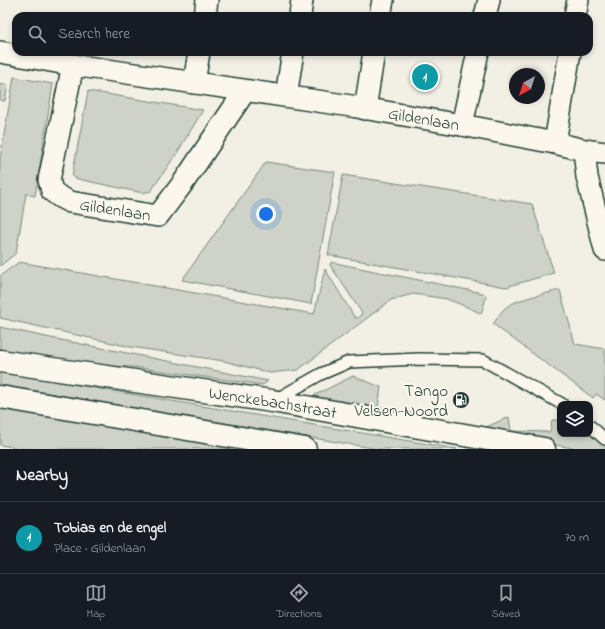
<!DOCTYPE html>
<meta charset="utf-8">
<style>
body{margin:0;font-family:"Indie Flower",sans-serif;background:#242831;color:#f1f3f6}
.controls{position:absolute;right:12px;bottom:12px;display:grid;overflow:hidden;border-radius:8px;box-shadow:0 2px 6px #0003}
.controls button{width:36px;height:36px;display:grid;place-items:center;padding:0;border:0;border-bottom:1px solid #363941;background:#171b24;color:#f1f3f6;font:20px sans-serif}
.compass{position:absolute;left:509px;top:68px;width:36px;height:36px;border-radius:50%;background:#171b24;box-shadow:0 2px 6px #0003;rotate:219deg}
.you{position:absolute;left:266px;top:214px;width:14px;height:14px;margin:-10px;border:3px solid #fff;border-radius:50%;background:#1a73e8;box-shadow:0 0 0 6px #1a73e833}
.badge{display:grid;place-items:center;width:26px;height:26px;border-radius:50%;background:#92a19f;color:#fff;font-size:13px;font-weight:700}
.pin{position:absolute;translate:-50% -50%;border:2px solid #fff;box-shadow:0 1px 4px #0006}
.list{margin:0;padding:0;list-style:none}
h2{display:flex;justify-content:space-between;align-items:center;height:52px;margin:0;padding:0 16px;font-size:17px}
h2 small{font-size:13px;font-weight:400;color:#9ea1a6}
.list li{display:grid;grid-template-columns:26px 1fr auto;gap:12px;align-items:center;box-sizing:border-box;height:72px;padding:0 16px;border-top:1px solid #363941}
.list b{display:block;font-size:15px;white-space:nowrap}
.list p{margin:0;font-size:13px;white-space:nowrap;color:#9ea1a6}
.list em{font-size:13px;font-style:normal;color:#9ea1a6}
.icon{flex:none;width:22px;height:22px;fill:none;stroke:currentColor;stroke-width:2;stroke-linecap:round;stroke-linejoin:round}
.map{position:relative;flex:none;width:605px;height:449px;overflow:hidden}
.search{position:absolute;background:#171b24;box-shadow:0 2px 6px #0003;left:12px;right:12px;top:12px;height:44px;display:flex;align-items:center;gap:10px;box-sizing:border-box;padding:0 14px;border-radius:12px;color:#9ea1a6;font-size:15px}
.sheet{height:124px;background:#171b24}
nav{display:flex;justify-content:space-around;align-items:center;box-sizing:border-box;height:56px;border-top:1px solid #363941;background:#171b24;font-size:11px;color:#9ea1a6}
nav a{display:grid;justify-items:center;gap:2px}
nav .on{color:#92a19f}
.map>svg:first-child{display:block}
.green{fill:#cfd2c8;stroke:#77887e}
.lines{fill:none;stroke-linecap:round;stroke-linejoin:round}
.service-casing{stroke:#1f3d34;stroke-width:14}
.minor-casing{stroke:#1f3d34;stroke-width:24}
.tertiary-casing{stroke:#1f3d34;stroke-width:25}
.service{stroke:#fbf7ec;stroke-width:11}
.minor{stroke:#fbf7ec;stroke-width:21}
.tertiary{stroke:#fbf7ec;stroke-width:22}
.labels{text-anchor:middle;stroke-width:4;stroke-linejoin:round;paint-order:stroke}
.street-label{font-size:17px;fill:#1f3d34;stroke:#fbf7ec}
.poi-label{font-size:17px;fill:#1f3d34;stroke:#fbf7ec;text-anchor:end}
</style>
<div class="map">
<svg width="605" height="449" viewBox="0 0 605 449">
<rect width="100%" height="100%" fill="#f2f0e5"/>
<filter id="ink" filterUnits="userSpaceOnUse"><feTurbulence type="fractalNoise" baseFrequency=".025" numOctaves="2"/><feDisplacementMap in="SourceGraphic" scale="8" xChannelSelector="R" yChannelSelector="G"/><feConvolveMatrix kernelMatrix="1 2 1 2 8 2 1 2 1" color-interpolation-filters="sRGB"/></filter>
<g filter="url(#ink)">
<!-- green -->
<path class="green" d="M 14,77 L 53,84 L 35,196 L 26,194 L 16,253 L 0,266 L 0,158 Z
M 0,84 L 8,85 L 5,101 L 0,100 Z
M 88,91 L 203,110 L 177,153 L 151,191 L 143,193 L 78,179 L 72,176 Z
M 266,162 L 335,172 L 311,304 L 182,280 Z
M 343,175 L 532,204 L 554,273 L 506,287 L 328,255 Z
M 19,262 L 314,314 L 325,269 L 355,318 L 359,317 L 362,313 L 330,265 L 331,262 L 379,272 L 483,293 L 486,296 L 485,301 L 481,314 L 472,309 L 447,299 L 413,294 L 391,300 L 298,370 L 270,373 L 224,361 L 131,347 L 0,318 L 0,276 Z
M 560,290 L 575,344 L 605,349 L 605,400 L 596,394 L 593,398 L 493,324 C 497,319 500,313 504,309 C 514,299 545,294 560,290 Z
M 0,327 L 41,336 L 268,381 L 263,385 L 133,367 L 63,364 L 0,353 Z
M 0,372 L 457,449 L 378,449 L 0,385 Z
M 353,376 L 381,387 L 377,414 L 312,404 L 313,396 Z
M 0,408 L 244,449 L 27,449 L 0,445 Z
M 509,417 L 511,431 L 550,432 L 552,420 L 560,420 L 560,434 L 590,434 L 590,433 L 605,445 L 605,449 L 578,449 L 477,431 Z"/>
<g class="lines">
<!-- service casing -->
<g class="service-casing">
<path id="service" d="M 275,400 L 321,374 L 349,362 L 419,359 L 483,360 L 562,404
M 590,426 L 605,439"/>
</g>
<!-- minor casing -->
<g class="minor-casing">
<g id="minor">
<path d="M 205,16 L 207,0"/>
<path d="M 300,16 L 302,0"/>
<path d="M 380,16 L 383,0"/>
<path d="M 485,16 L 489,0"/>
<path d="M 575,16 L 578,0"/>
<path id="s1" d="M 0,52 L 73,65 L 351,106 L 462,125 L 555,143 L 584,150 L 605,153"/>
<path id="s2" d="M 73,65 L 49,180 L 52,191 L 60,197 L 70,202 L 158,216 L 183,183 L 245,91"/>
<path d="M 194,83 L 199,52"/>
<path d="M 286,96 L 293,52"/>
<path d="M 365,109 L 374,52"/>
<path d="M 462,125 L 478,52"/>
<path d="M 555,143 L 570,52"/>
<path d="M 584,150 L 587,177 L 605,250"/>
</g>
</g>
<!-- tertiary casing -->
<g class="tertiary-casing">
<g id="tertiary">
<path id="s3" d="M 0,361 L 66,371 L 272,401 L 544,449"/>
<path d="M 0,397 L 305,449"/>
</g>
</g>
<!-- service -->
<use href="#service" class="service"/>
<!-- minor -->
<use href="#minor" class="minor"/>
<!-- tertiary -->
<use href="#tertiary" class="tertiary"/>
</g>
</g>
<!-- icons -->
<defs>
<g id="fuel-disc" transform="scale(0.9)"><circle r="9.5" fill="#1f3d34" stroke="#fbf7ec"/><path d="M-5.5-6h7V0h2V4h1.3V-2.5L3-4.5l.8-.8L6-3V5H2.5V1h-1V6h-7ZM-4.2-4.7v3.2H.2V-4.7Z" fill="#fff"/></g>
</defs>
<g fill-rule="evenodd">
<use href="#fuel-disc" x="461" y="400"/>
</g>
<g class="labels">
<!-- street labels -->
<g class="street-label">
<text dy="6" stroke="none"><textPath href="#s1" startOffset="429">Gildenlaan</textPath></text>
<text dy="6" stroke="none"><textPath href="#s2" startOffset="196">Gildenlaan</textPath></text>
<text dy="6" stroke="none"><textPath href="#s3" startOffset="276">Wenckebachstraat</textPath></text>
</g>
<!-- poi labels -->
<g class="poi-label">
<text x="448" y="396">Tango<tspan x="448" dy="20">Velsen-Noord</tspan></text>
</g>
</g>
</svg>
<div class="controls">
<button><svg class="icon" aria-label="layers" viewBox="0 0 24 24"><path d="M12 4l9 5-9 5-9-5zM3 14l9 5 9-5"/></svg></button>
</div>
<svg class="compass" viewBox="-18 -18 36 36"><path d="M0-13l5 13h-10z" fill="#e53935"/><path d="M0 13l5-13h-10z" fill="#9ea1a6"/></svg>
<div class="you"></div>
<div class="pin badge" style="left:425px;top:77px;background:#0f9aa8">1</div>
<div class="search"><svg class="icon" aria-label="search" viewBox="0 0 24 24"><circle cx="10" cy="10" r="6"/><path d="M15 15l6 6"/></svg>Search here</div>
</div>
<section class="sheet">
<h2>Nearby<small></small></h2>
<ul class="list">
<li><span class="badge" style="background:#0f9aa8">1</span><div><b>Tobias en de engel</b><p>Place · Gildenlaan</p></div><em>70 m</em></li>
</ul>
</section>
<nav>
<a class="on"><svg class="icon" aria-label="map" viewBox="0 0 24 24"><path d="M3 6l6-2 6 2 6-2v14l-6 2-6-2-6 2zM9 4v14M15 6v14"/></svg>Map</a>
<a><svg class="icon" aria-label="directions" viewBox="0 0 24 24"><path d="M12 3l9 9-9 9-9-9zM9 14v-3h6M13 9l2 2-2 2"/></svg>Directions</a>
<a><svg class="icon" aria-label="saved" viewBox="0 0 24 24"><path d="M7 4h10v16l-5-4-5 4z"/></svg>Saved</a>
</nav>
